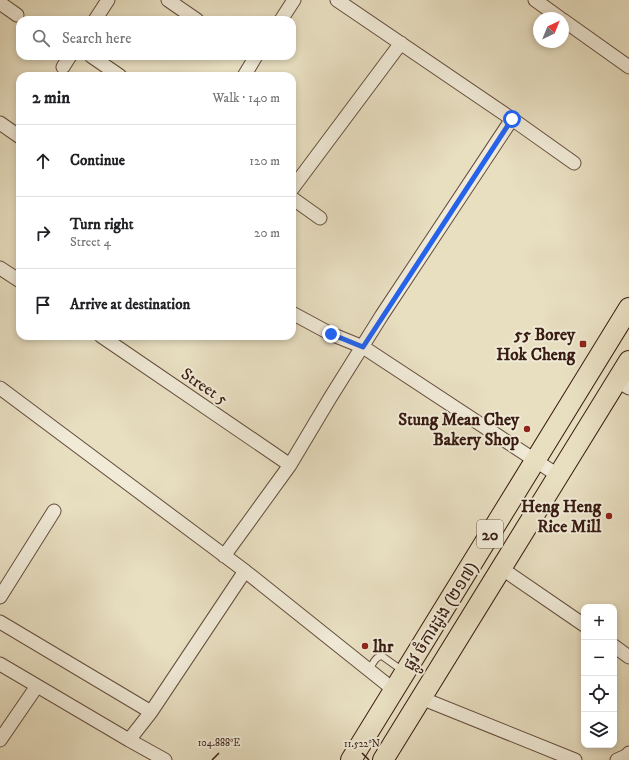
<!DOCTYPE html>
<meta charset="utf-8">
<style>
body{margin:0;font-family:"IM FELL DW Pica","Noto Sans Khmer",serif;background:#f2f2f2;color:#202124}
.controls{position:absolute;right:12px;bottom:12px;display:grid;overflow:hidden;border-radius:8px;box-shadow:0 2px 6px #0003}
.controls button{width:36px;height:36px;display:grid;place-items:center;padding:0;border:0;border-bottom:1px solid #e0e0e0;background:#fff;color:#202124;font:20px sans-serif}
.compass{position:absolute;left:533px;top:12px;width:36px;height:36px;border-radius:50%;background:#fff;box-shadow:0 2px 6px #0003;rotate:43deg}
.stop{position:absolute;width:12px;height:12px;margin:-9px;border:3px solid #2563eb;border-radius:50%;background:#fff}
.stop.end{background:#2563eb;border-color:#fff;box-shadow:0 1px 4px #0008}
.list{margin:0;padding:0;list-style:none}
h2{display:flex;justify-content:space-between;align-items:center;height:52px;margin:0;padding:0 16px;font-size:17px}
h2 small{font-size:13px;font-weight:400;color:#757577}
.list li{display:grid;grid-template-columns:26px 1fr auto;gap:12px;align-items:center;box-sizing:border-box;height:72px;padding:0 16px;border-top:1px solid #e0e0e0}
.list b{display:block;font-size:15px;white-space:nowrap}
.list p{margin:0;font-size:13px;white-space:nowrap;color:#757577}
.list em{font-size:13px;font-style:normal;color:#757577}
.icon{flex:none;width:22px;height:22px;fill:none;stroke:currentColor;stroke-width:2;stroke-linecap:round;stroke-linejoin:round}
.map{position:relative;flex:none;width:629px;height:760px;overflow:hidden}
.search{position:absolute;background:#fff;box-shadow:0 2px 6px #0003;left:16px;top:16px;width:280px;height:44px;display:flex;align-items:center;gap:10px;box-sizing:border-box;padding:0 14px;border-radius:12px;color:#757577;font-size:15px}
.panel{position:absolute;background:#fff;box-shadow:0 2px 6px #0003;left:16px;top:72px;width:280px;height:268px;border-radius:12px}
.map>svg:first-child{display:block}
.lines{fill:none;stroke-linecap:round;stroke-linejoin:round}
.service-casing{stroke:#644d3d;stroke-width:8}
.minor-casing{stroke:#644d3d;stroke-width:15}
.primary-casing{stroke:#381c11;stroke-width:22}
.service{stroke:#f0ead7;stroke-width:6}
.minor{stroke:#f0ead7;stroke-width:13}
.primary{stroke:#e8dfc1;stroke-width:20}
.route{stroke:#2563eb;stroke-width:5}
.ticks{fill:none;stroke:#381c11;stroke-width:1.5}
.poi-dot{fill:#8f2418;stroke:#f0ead7;stroke-width:1.5}
.labels{text-anchor:middle;stroke-width:4;stroke-linejoin:round;paint-order:stroke}
.shield{fill:#f0ead7;stroke:#6f5a4c;stroke-width:1}
.shield-label{font-size:16px;font-weight:bold;fill:#381c11}
.poi-label{font-size:17px;font-weight:bold;fill:#381c11;stroke:#f0ead7;text-anchor:end}
.street-label{font-size:17px;fill:#381c11;stroke:#f0ead7}
.ticks-label{font-size:10px;text-anchor:middle;fill:#381c11;stroke:#f0ead7;stroke-width:4;stroke-linejoin:round;paint-order:stroke}
</style>
<div class="map">
<svg width="629" height="760" viewBox="0 0 629 760">
<rect width="100%" height="100%" fill="#e8dfc1"/>
<filter id="stains"><feTurbulence type="fractalNoise" baseFrequency=".005" numOctaves="4"/><feColorMatrix values="0 0 0 0 .2 0 0 0 0 .09 0 0 0 0 .02 0 0 0 .5 -.17"/></filter>
<radialGradient id="worn" r=".72"><stop offset=".6" stop-color="#630" stop-opacity="0"/><stop offset="1" stop-color="#630" stop-opacity=".3"/></radialGradient>
<g class="lines">
<!-- service casing -->
<g class="service-casing">
<path id="service" d="M 369,671 C 372,665 375,656 382,656 L 403,671"/>
</g>
<!-- minor casing -->
<g class="minor-casing">
<path id="minor" d="M 168,0 L 197,20
M 337,0 L 512,119 L 574,163
M 535,0 L 560,18
M 0,3 L 17,15
M 95,20 L 108,0
M 281,20 L 294,0
M 563,20 L 629,67
M 91,56 L 120,76
M 63,67 L 70,56
M 244,76 L 256,56
M 0,123 L 20,137
M 292,189 L 401,43
M 292,198 L 320,218
M 0,268 L 20,281
M 292,313 L 331,334 L 363,347 L 559,476
M 101,336 L 290,465
M 617,381 L 629,388
M 0,388 L 245,571 L 394,690
M 224,556 L 290,465 L 330,398 L 382,315 L 512,119
M 501,568 L 584,625
M 0,597 L 54,511
M 0,622 L 151,712
M 614,646 L 629,657
M 0,664 L 129,740
M 421,698 L 575,760
M 0,740 L 37,686
M 165,760 L 129,740 L 151,712 L 245,571
M 617,760 L 626,756 L 629,753"/>
</g>
<!-- primary casing -->
<g class="primary-casing">
<path id="primary" d="M 351,760 L 629,308
M 383,760 L 629,361"/>
</g>
<!-- service -->
<use href="#service" class="service"/>
<!-- minor -->
<use href="#minor" class="minor"/>
<!-- primary -->
<use href="#primary" class="primary"/>
</g>
<g class="lines">
<!-- route -->
<path class="route" d="M 331,334 L 363,347 L 512,119"/>
</g>
<!-- ticks -->
<path class="ticks" d="M 362,753 L 369,760M 212,760 L 219,753"/>
<!-- markers -->
<g class="poi-dot">
<rect x="579" y="340" width="8" height="8" rx="2"/>
<circle cx="527" cy="429" r="4"/>
<circle cx="609" cy="516" r="4"/>
<circle cx="365" cy="646" r="4"/>
</g>
<g class="labels">
<!-- shield labels -->
<rect class="shield" x="477" y="520" width="26" height="28" rx="3"/>
<g class="shield-label">
<text x="490" y="540">20</text>
</g>
<!-- poi labels -->
<g class="poi-label">
<text x="575" y="340">55 Borey<tspan x="575" dy="20">Hok Cheng</tspan></text>
<text x="519" y="425">Stung Mean Chey<tspan x="519" dy="20">Bakery Shop</tspan></text>
<text x="601" y="512">Heng Heng<tspan x="601" dy="20">Rice Mill</tspan></text>
<text x="373" y="652" text-anchor="start">lhr</text>
</g>
<!-- street labels -->
<g class="street-label">
<text transform="translate(205 386) rotate(34)" y="6">Street 5</text>
<text transform="translate(440 616) rotate(-58)" y="6">ផ្លូវ ចំការដូង (២១៧)</text>
</g>
</g>
<g class="ticks-label">
<text x="219" y="746">104.888°E</text>
<text x="362" y="747">11.522°N</text>
</g>
<rect width="100%" height="100%" filter="url(#stains)"/>
<rect width="100%" height="100%" fill="url(#worn)"/>
</svg>
<div class="controls">
<button>+</button>
<button>−</button>
<button><svg class="icon" aria-label="locate" viewBox="0 0 24 24"><circle cx="12" cy="12" r="6"/><path d="M12 2v4M12 18v4M2 12h4M18 12h4"/></svg></button>
<button><svg class="icon" aria-label="layers" viewBox="0 0 24 24"><path d="M12 4l9 5-9 5-9-5zM3 14l9 5 9-5"/></svg></button>
</div>
<svg class="compass" viewBox="-18 -18 36 36"><path d="M0-13l5 13h-10z" fill="#e53935"/><path d="M0 13l5-13h-10z" fill="#757577"/></svg>
<div class="stop" style="left:512px;top:119px"></div>
<div class="stop end" style="left:331px;top:334px"></div>
<div class="search"><svg class="icon" aria-label="search" viewBox="0 0 24 24"><circle cx="10" cy="10" r="6"/><path d="M15 15l6 6"/></svg>Search here</div>
<section class="panel">
<h2>2 min<small>Walk · 140 m</small></h2>
<ul class="list">
<li><svg class="icon" aria-label="ahead" viewBox="0 0 24 24"><path d="M12 20V5M6 11l6-6 6 6"/></svg><div><b>Continue</b></div><em>120 m</em></li>
<li><svg class="icon" aria-label="right" viewBox="0 0 24 24"><path d="M7 20v-9h11M14 6l5 5-5 5"/></svg><div><b>Turn right</b><p>Street 4</p></div><em>20 m</em></li>
<li><svg class="icon" aria-label="arrive" viewBox="0 0 24 24"><path d="M6 21V4h12l-3 4 3 4H6"/></svg><div><b>Arrive at destination</b></div></li>
</ul>
</section>
</div>
